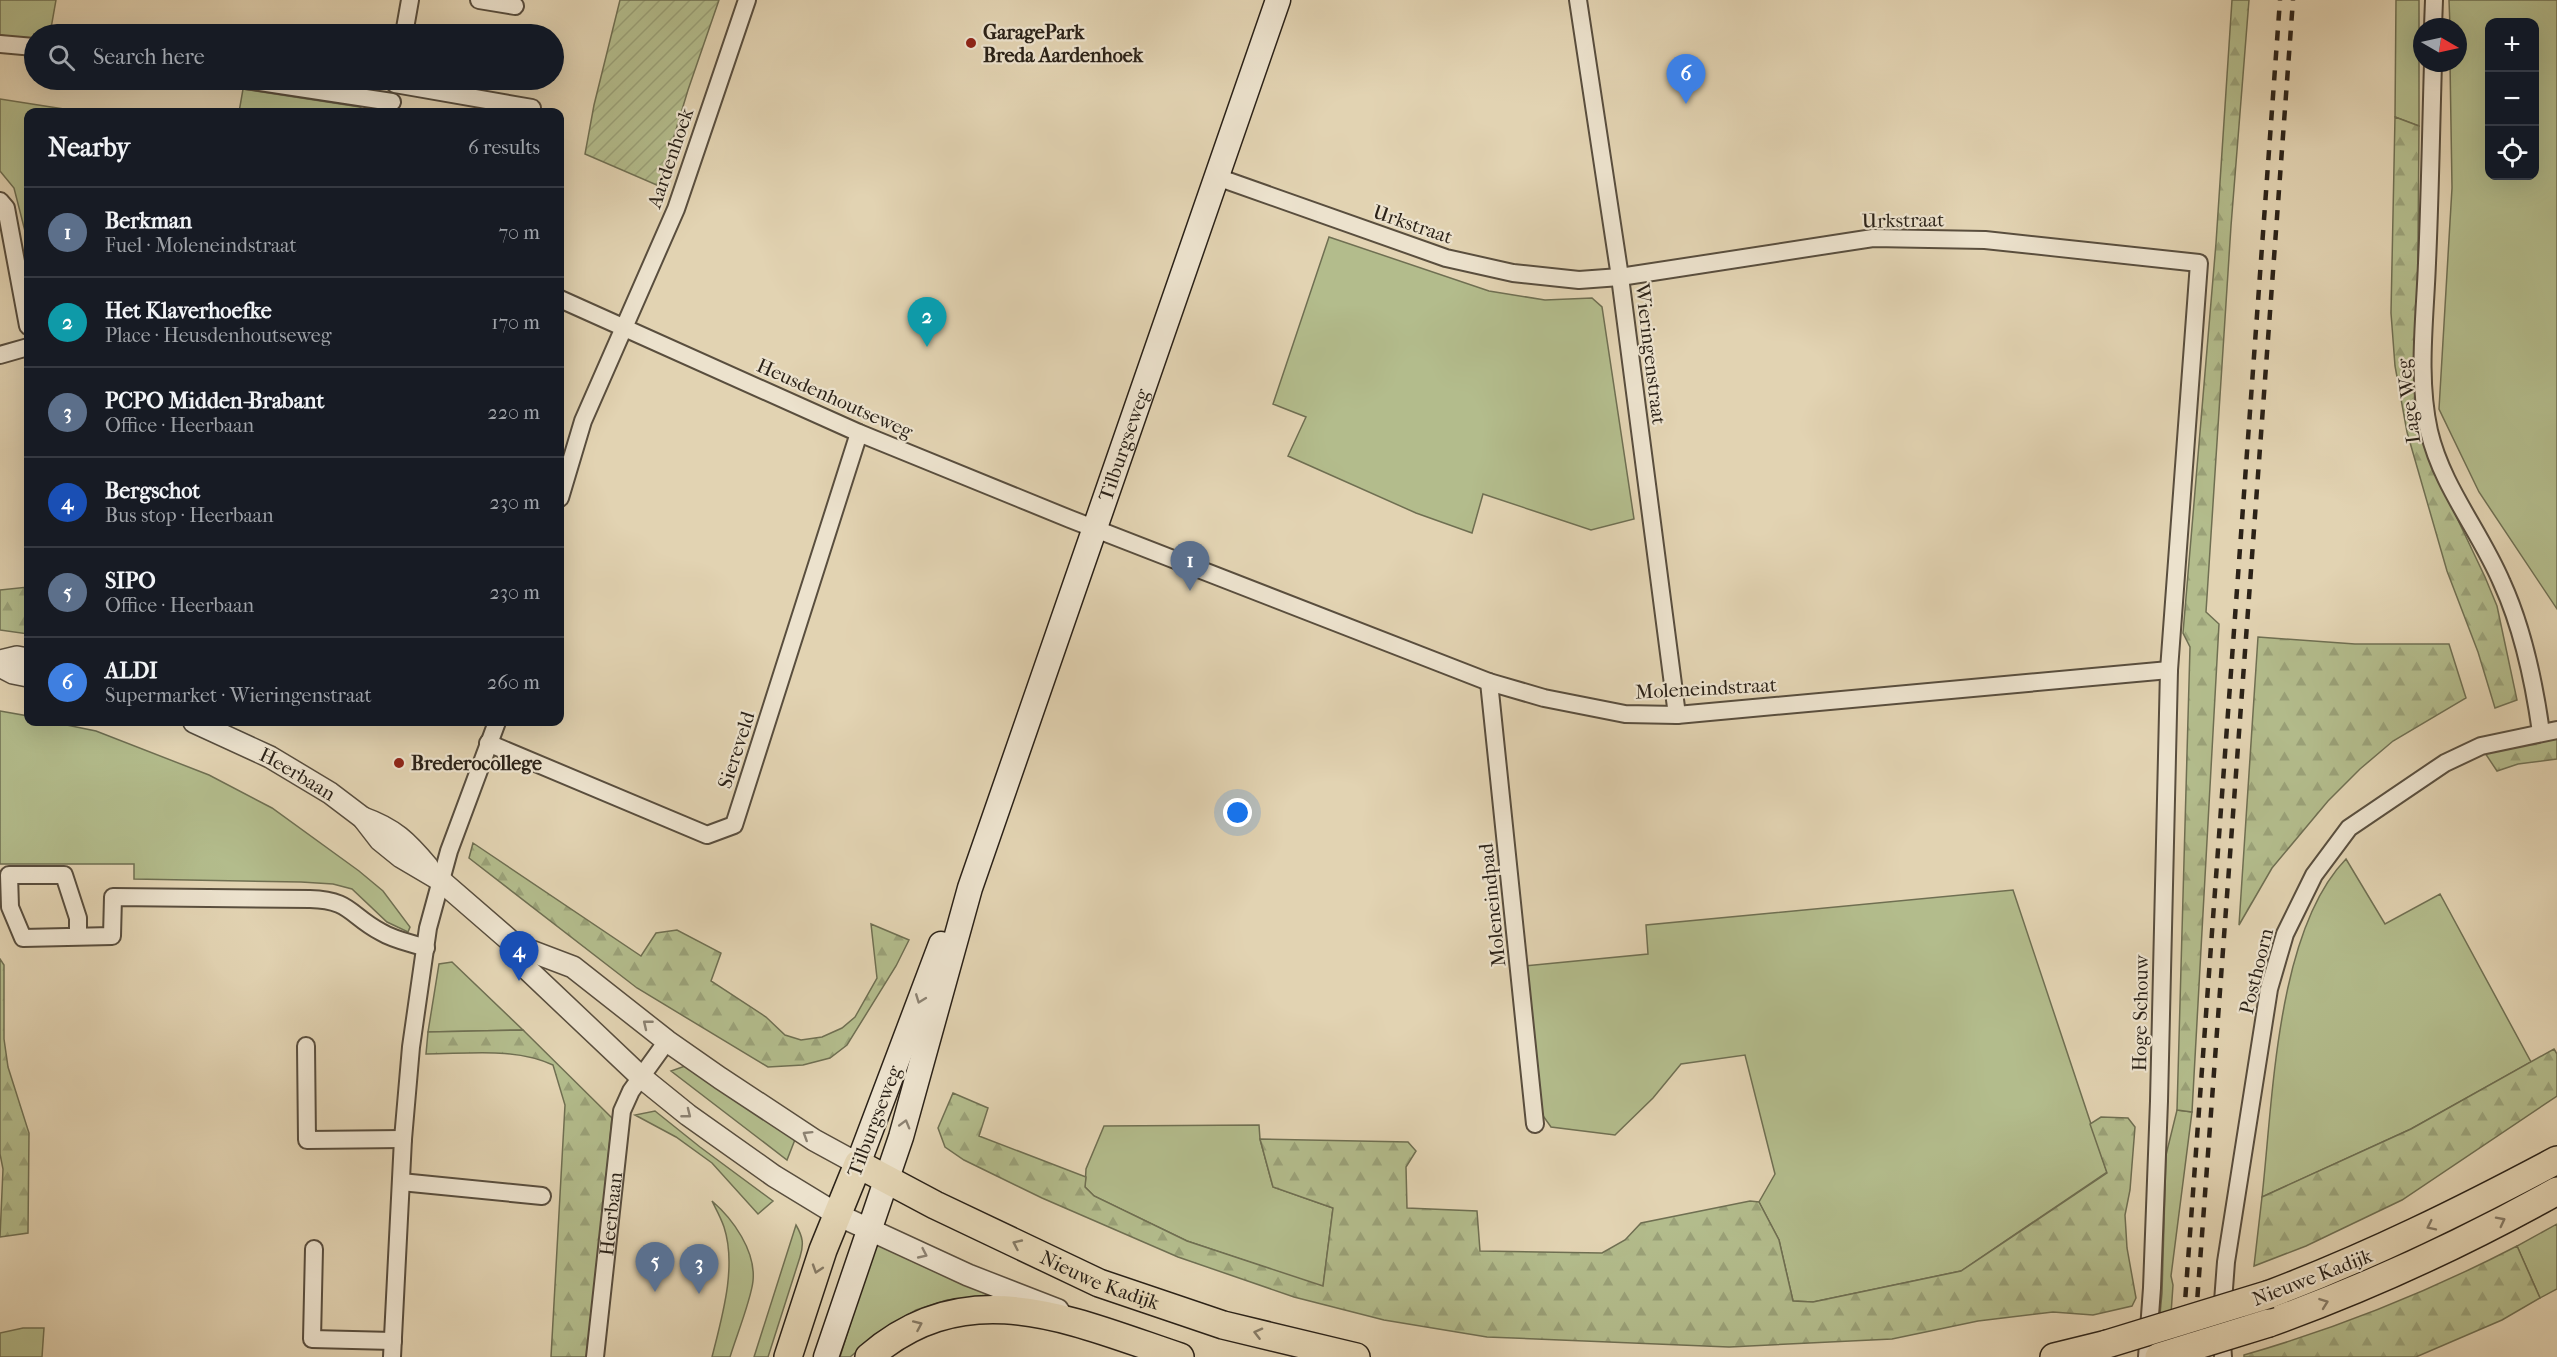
<!DOCTYPE html>
<meta charset="utf-8">
<style>
body{margin:0;font-family:"IM FELL French Canon",serif;background:#20242c;color:#f1f3f6}
.controls{position:absolute;right:18px;top:18px;display:grid;overflow:hidden;border-radius:12px;box-shadow:0 6px 24px #0002}
.controls button{width:54px;height:54px;display:grid;place-items:center;padding:0;border:0;border-bottom:2px solid #363941;background:#171b24;color:#f1f3f6;font:30px sans-serif}
.compass{position:absolute;left:2413px;top:18px;width:54px;height:54px;border-radius:50%;background:#171b24;box-shadow:0 6px 24px #0002;rotate:99deg}
.you{position:absolute;left:1238px;top:813px;width:21px;height:21px;margin:-15px;border:4px solid #fff;border-radius:50%;background:#1a73e8;box-shadow:0 0 0 9px #1a73e833}
.badge{display:grid;place-items:center;width:39px;height:39px;border-radius:50%;background:#c59692;color:#fff;font-size:20px;font-weight:700}
.pin{position:absolute;translate:-50% -50px;filter:drop-shadow(0 2px 3px #0008)}
.pin::after{content:'';position:absolute;top:32px;width:21px;height:18px;background:inherit;clip-path:polygon(0 0,100% 0,50% 100%)}
.list{margin:0;padding:0;list-style:none}
h2{display:flex;justify-content:space-between;align-items:center;height:78px;margin:0;padding:0 24px;font-size:26px}
h2 small{font-size:20px;font-weight:400;color:#9ea1a6}
.list li{display:grid;grid-template-columns:39px 1fr auto;gap:18px;align-items:center;box-sizing:border-box;height:90px;padding:0 24px;border-top:2px solid #363941}
.list b{display:block;font-size:22px;white-space:nowrap}
.list p{margin:0;font-size:20px;white-space:nowrap;color:#9ea1a6}
.list em{font-size:20px;font-style:normal;color:#9ea1a6}
.icon{flex:none;width:33px;height:33px;fill:none;stroke:currentColor;stroke-width:2;stroke-linecap:round;stroke-linejoin:round}
.map{position:relative;flex:none;width:2557px;height:1357px;overflow:hidden}
.search{position:absolute;background:#171b24;box-shadow:0 6px 24px #0002;left:24px;top:24px;width:540px;height:66px;display:flex;align-items:center;gap:15px;box-sizing:border-box;padding:0 21px;border-radius:33px;color:#9ea1a6;font-size:22px}
.panel{position:absolute;background:#171b24;box-shadow:0 6px 24px #0002;left:24px;top:108px;width:540px;height:618px;border-radius:12px}
.map>svg:first-child{display:block}
.grass{fill:#b3bc8c;stroke:#6f6f52;stroke-width:1.5;fill-rule:evenodd}
.forest{fill:url(#forest-firs);stroke:#6f6f52;stroke-width:1.5}
.garden{fill:url(#garden-furrows);stroke:#6f6f52;stroke-width:1.5}
.lines{fill:none;stroke-linecap:round;stroke-linejoin:round}
.minor-casing{stroke:#594e3e;stroke-width:20}
.tertiary-casing{stroke:#594e3e;stroke-width:24}
.secondary-casing{stroke:#2b2218;stroke-width:27}
.primary-casing{stroke:#2b2218;stroke-width:30}
.minor{stroke:#ece2cd;stroke-width:16}
.tertiary{stroke:#ece2cd;stroke-width:21}
.secondary{stroke:#ece2cd;stroke-width:24}
.primary{stroke:#e2d3b2;stroke-width:27}
.rail{stroke:#2b2218;stroke-width:4.5;stroke-dasharray:10 10;stroke-linecap:butt}
.primary-bridge-casing{stroke:#2b2218;stroke-width:30;stroke-linecap:butt}
.primary-bridge{stroke:#e2d3b2;stroke-width:27}
.oneway{stroke:#8c8272}
.oneway2{stroke:#867a65}
.poi-dot{fill:#8f2418;stroke:#ece2cd;stroke-width:2}
.labels{text-anchor:middle;stroke-width:4.5;stroke-linejoin:round;paint-order:stroke}
.poi-label{font-size:20px;font-weight:bold;fill:#2b2218;stroke:#ece2cd;text-anchor:start}
.street-label{font-size:20px;fill:#2b2218;stroke:#ece2cd}
</style>
<div class="map">
<svg width="2557" height="1357" viewBox="0 0 2557 1357">
<defs>
<pattern id="forest-firs" width="22" height="20" patternUnits="userSpaceOnUse" patternTransform="scale(1.5)"><rect width="22" height="20" fill="#b3bc8c"/><path d="M5 1l3.5 6h-7zM16 11l3.5 6h-7z" fill="#9aa178"/></pattern>
<pattern id="garden-furrows" width="10" height="10" patternUnits="userSpaceOnUse" patternTransform="scale(1.5)"><rect width="10" height="10" fill="#b3bc8c"/><path d="M-1 1l2-2M0 10L10 0M9 11l2-2" fill="none" stroke="#9aa178"/></pattern>
</defs>
<rect width="100%" height="100%" fill="#e2d3b2"/>
<filter id="stains"><feTurbulence type="fractalNoise" baseFrequency=".00333" numOctaves="4"/><feColorMatrix values="0 0 0 0 .2 0 0 0 0 .09 0 0 0 0 .02 0 0 0 .5 -.17"/></filter>
<radialGradient id="worn" r=".72"><stop offset=".6" stop-color="#630" stop-opacity="0"/><stop offset="1" stop-color="#630" stop-opacity=".3"/></radialGradient>
<!-- grass -->
<path class="grass" d="M 0,0 L 56,0 L 50,34 L 34,34 L 34,40 L 0,35 Z
M 2396,0 L 2419,0 L 2419,126 L 2395,117 Z
M 2449,0 L 2557,0 L 2557,609 L 2479,492 L 2439,409 L 2452,188 L 2450,63 L 2458,63 L 2458,27 L 2450,27 ZM 2490,22 L 2534,22 L 2534,176 L 2490,176 Z
M 243,89 L 360,107 L 365,112 L 239,112 Z
M 0,99 L 83,112 L 28,112 L 27,239 L 14,188 L 0,171 Z
M 1329,237 L 1489,291 L 1545,300 L 1592,298 L 1602,307 L 1634,519 L 1591,530 L 1483,494 L 1472,533 L 1416,513 L 1288,456 L 1306,417 L 1273,404 Z
M 0,711 L 28,716 L 28,722 L 52,722 L 96,731 L 209,775 L 272,808 L 359,871 L 383,891 L 410,927 L 408,932 L 387,922 L 352,889 L 333,884 L 301,882 L 134,879 L 134,864 L 0,864 Z
M 2346,859 L 2385,924 L 2440,894 L 2531,1062 L 2411,1129 L 2262,1197 C 2273,1100 2276,931 2346,859 Z
M 2013,890 L 2107,1172 L 1961,1271 L 1813,1302 L 1793,1301 L 1779,1240 L 1759,1202 L 1775,1174 L 1745,1055 L 1681,1064 L 1653,1098 L 1615,1135 L 1551,1127 L 1541,1113 L 1524,966 L 1648,954 L 1646,925 Z
M 452,962 L 523,1030 L 428,1032 L 439,964 Z
M 685,1066 L 796,1137 L 787,1160 L 671,1071 Z
M 2177,1110 L 2192,1112 L 2171,1276 L 2173,1285 L 2168,1357 L 2156,1357 L 2162,1293 L 2166,1155 Z
M 655,1111 L 700,1147 L 773,1201 L 758,1214 L 712,1163 L 676,1137 L 635,1115 Z
M 1259,1125 L 1260,1139 L 1273,1187 L 1333,1208 L 1323,1287 L 1187,1241 L 1094,1196 L 1085,1187 L 1086,1169 L 1104,1126 Z
M 712,1201 C 733,1219 756,1251 753,1281 C 751,1300 736,1337 730,1357 L 712,1357 C 722,1317 737,1267 724,1227 C 721,1218 716,1209 712,1201 Z
M 2557,1224 L 2557,1289 L 2540,1298 L 2517,1246 Z
M 796,1225 C 803,1237 804,1244 800,1257 L 768,1357 L 754,1357 Z
M 882,1244 L 988,1293 L 984,1296 L 947,1300 L 916,1310 L 887,1327 L 850,1357 L 840,1357 L 872,1254 L 875,1247 Z
M 23,1328 L 44,1328 L 42,1357 L 0,1357 L 0,1333 Z"/>
<!-- forest -->
<path class="forest" d="M 2232,0 L 2249,0 L 2231,226 L 2206,612 L 2219,624 L 2192,1112 L 2177,1110 L 2190,647 L 2183,633 L 2216,243 Z
M 2395,117 L 2419,126 L 2417,372 L 2448,499 L 2485,577 L 2497,606 L 2517,700 L 2495,708 L 2478,652 L 2447,571 L 2407,432 L 2395,366 L 2391,313 Z
M 28,587 L 28,634 L 0,630 L 0,590 Z
M 2258,637 L 2355,644 L 2449,644 L 2466,698 L 2393,741 L 2360,769 L 2328,801 L 2272,868 L 2239,925 Z
M 2557,734 L 2557,759 L 2518,764 L 2497,771 L 2485,753 Z
M 473,843 L 641,956 L 656,933 L 677,930 L 721,953 L 711,981 L 766,1017 L 785,1035 L 801,1040 L 822,1037 L 842,1028 L 855,1017 L 877,978 L 871,924 L 909,940 L 896,966 L 847,1045 L 830,1058 L 803,1065 L 768,1067 L 637,988 L 469,858 Z
M 0,959 L 4,965 L 4,1039 L 8,1067 L 29,1133 L 28,1233 L 0,1237 L 3,1169 L 0,1154 Z
M 523,1030 L 612,1118 L 589,1357 L 551,1357 L 565,1105 L 553,1065 C 515,1047 467,1054 426,1054 L 428,1032 Z
M 2554,1049 L 2557,1054 L 2557,1096 L 2402,1200 L 2306,1246 L 2254,1266 L 2262,1197 L 2411,1129 Z
M 953,1093 L 988,1108 L 979,1136 L 1086,1177 L 1085,1187 L 1094,1196 L 1187,1241 L 1323,1286 L 1333,1208 L 1273,1187 L 1260,1139 L 1408,1142 L 1416,1151 L 1406,1167 L 1407,1208 L 1477,1211 L 1480,1251 L 1602,1253 L 1625,1240 L 1641,1223 L 1750,1201 L 1759,1202 L 1779,1240 L 1793,1301 L 1813,1302 L 1961,1271 L 2107,1173 L 2090,1124 L 2101,1117 L 2128,1118 L 2135,1127 L 2130,1190 L 2125,1215 L 2127,1248 L 2136,1298 L 2132,1306 L 2093,1315 L 2053,1312 L 1978,1321 L 1892,1339 L 1729,1347 L 1487,1337 L 1384,1320 L 1294,1297 L 1178,1257 L 1042,1198 L 964,1160 L 945,1147 L 938,1128 Z
M 2517,1246 L 2540,1298 L 2502,1320 L 2416,1357 L 2244,1357 L 2244,1355 C 2338,1328 2430,1291 2517,1246 Z"/>
<!-- garden -->
<path class="garden" d="M 620,0 L 719,0 L 688,90 L 659,186 L 585,154 L 594,105 Z"/>
<g class="lines">
<!-- minor casing -->
<g class="minor-casing">
<g id="minor">
<path d="M 479,0 L 515,6"/>
<path d="M 1578,0 L 1620,277 L 1677,715"/>
<path d="M 2433,27 L 2434,0"/>
<path d="M 404,34 L 410,0"/>
<path d="M 0,44 L 34,47"/>
<path d="M 2433,63 C 2431,130 2430,197 2427,263 C 2425,319 2417,377 2429,431 C 2442,487 2480,531 2502,583 C 2523,629 2534,682 2541,732"/>
<path d="M 246,80 L 392,102"/>
<path d="M 395,84 L 532,108"/>
<path d="M 1217,177 L 1446,258 L 1513,273 L 1579,280 L 1620,277 L 1873,238 L 1985,240 L 2199,263 L 2169,670 L 2159,1101 L 2152,1288 L 2147,1357"/>
<path d="M 0,201 L 6,208 L 28,326"/>
<path d="M 560,299 L 859,433 L 1070,519 L 1489,682 L 1544,698 L 1625,714 L 1677,715 L 2169,670"/>
<path d="M 0,355 L 28,347"/>
<path d="M 560,498 L 583,421 L 676,209 L 747,0"/>
<path d="M 1489,682 L 1535,1124"/>
<path d="M 488,743 L 707,835 L 734,825 L 859,433"/>
<path d="M 78,936 L 78,918 L 64,875 L 9,875 L 10,907 L 23,938 L 112,936 L 113,897 L 310,899 C 351,900 349,915 381,932 C 394,940 411,943 426,948"/>
<path d="M 306,1046 L 307,1140 L 403,1139"/>
<path d="M 401,1182 L 542,1196"/>
<path d="M 314,1249 L 312,1339 L 393,1341"/>
<path d="M 392,1357 L 403,1139 L 411,1047 L 428,928 L 449,851 L 497,722"/>
<path id="s1" d="M 595,1357 L 622,1111 L 631,1091 L 667,1041"/>
<path d="M 2223,1357 L 2221,1328 L 2226,1262 L 2269,989 L 2285,934 L 2314,875 L 2349,828 L 2445,763 L 2481,746 L 2557,730"/>
</g>
</g>
<!-- tertiary casing -->
<g class="tertiary-casing">
<g id="tertiary">
<path d="M 0,661 L 17,657 L 28,659"/>
<path d="M 0,666 L 13,673 L 28,676"/>
<path id="s2" d="M 194,722 L 270,757 L 330,793 L 363,818 L 380,840 L 401,857 L 440,880 L 515,945 L 573,967 L 667,1041 L 720,1078 L 814,1140 L 858,1164"/>
<path d="M 363,818 C 394,829 407,842 428,867"/>
<path d="M 515,945 L 527,969 L 641,1077 L 688,1115 L 774,1176 L 838,1215 L 968,1275 L 1058,1310"/>
</g>
</g>
<!-- secondary casing -->
<g class="secondary-casing">
<g id="secondary">
<path d="M 858,1164 L 941,944"/>
<path id="s3" d="M 826,1357 L 901,1137 L 970,888 L 1278,0"/>
</g>
</g>
<!-- primary casing -->
<g class="primary-casing">
<g id="primary">
<path d="M 2270,1294 C 2370,1256 2463,1210 2557,1160"/>
<path d="M 2269,1323 C 2369,1287 2464,1243 2557,1191"/>
<path id="s4" d="M 788,1357 L 823,1250 L 858,1164 L 935,1205 L 1099,1283 L 1223,1325 L 1356,1357"/>
<path d="M 869,1357 C 968,1271 1072,1321 1180,1357"/>
<path d="M 2054,1357 L 2107,1344"/>
</g>
</g>
<!-- minor -->
<use href="#minor" class="minor"/>
<!-- tertiary -->
<use href="#tertiary" class="tertiary"/>
<!-- secondary -->
<use href="#secondary" class="secondary"/>
<!-- primary -->
<use href="#primary" class="primary"/>
<!-- rail -->
<path class="rail" d="M 2181,1357 L 2280,0
M 2193,1357 L 2293,0"/>
<!-- primary-bridge casing -->
<g class="primary-bridge-casing">
<path id="primary-bridge" d="M 2107,1344 L 2270,1294
M 2159,1357 L 2269,1323"/>
</g>
<!-- primary-bridge -->
<use href="#primary-bridge" class="primary-bridge"/>
</g>
<!-- one-way arrows -->
<defs><path id="oneway-chevron" d="M-2-3.5L2.5 0L-2 3.5" fill="none" stroke-width="1.6" stroke-linecap="round" stroke-linejoin="round" transform="scale(1.5)"/></defs>
<g class="oneway">
<use href="#oneway-chevron" transform="translate(920 999) rotate(111)"/>
<use href="#oneway-chevron" transform="translate(647 1024) rotate(-141)"/>
<use href="#oneway-chevron" transform="translate(687 1114) rotate(38)"/>
<use href="#oneway-chevron" transform="translate(905 1124) rotate(-74)"/>
<use href="#oneway-chevron" transform="translate(807 1135) rotate(-148)"/>
<use href="#oneway-chevron" transform="translate(923 1254) rotate(25)"/>
</g>
<g class="oneway2">
<use href="#oneway-chevron" transform="translate(2501 1221) rotate(-27)"/>
<use href="#oneway-chevron" transform="translate(2431 1226) rotate(154)"/>
<use href="#oneway-chevron" transform="translate(1017 1244) rotate(-155)"/>
<use href="#oneway-chevron" transform="translate(817 1269) rotate(108)"/>
<use href="#oneway-chevron" transform="translate(2324 1303) rotate(-20)"/>
<use href="#oneway-chevron" transform="translate(918 1325) rotate(-24)"/>
<use href="#oneway-chevron" transform="translate(1258 1333) rotate(-166)"/>
</g>
<!-- markers -->
<g class="poi-dot">
<circle cx="971" cy="43" r="6"/>
<circle cx="399" cy="763" r="6"/>
</g>
<g class="labels">
<!-- poi labels -->
<g class="poi-label">
<text x="983" y="39">GaragePark<tspan x="983" dy="23">Breda Aardenhoek</tspan></text>
<text x="411" y="770">Brederocollege</text>
</g>
<!-- street labels -->
<g class="street-label">
<text transform="translate(670 158) rotate(-71)" y="7">Aardenhoek</text>
<text transform="translate(1903 220) rotate(-1)" y="7">Urkstraat</text>
<text transform="translate(1413 224) rotate(19)" y="7">Urkstraat</text>
<text transform="translate(1651 354) rotate(83)" y="7">Wieringenstraat</text>
<text transform="translate(835 398) rotate(24)" y="7">Heusdenhoutseweg</text>
<text transform="translate(2408 401) rotate(-97)" y="7">Lage Weg</text>
<text dy="7" stroke="none"><textPath href="#s3" startOffset="960">Tilburgseweg</textPath></text>
<text transform="translate(1706 688) rotate(-3)" y="7">Moleneindstraat</text>
<text transform="translate(736 750) rotate(-72)" y="7">Siereveld</text>
<text dy="7" stroke="none"><textPath href="#s2" startOffset="116">Heerbaan</textPath></text>
<text transform="translate(1492 905) rotate(-96)" y="7">Moleneindpad</text>
<text transform="translate(2256 971) rotate(-76)" y="7">Posthoorn</text>
<text transform="translate(2140 1013) rotate(-89)" y="7">Hoge Schouw</text>
<text transform="translate(874 1121) rotate(-69)" y="7">Tilburgseweg</text>
<text dy="7" stroke="none"><textPath href="#s1" startOffset="144">Heerbaan</textPath></text>
<text transform="translate(2312 1277) rotate(-21)" y="7">Nieuwe Kadijk</text>
<text dy="7" stroke="none"><textPath href="#s4" startOffset="474">Nieuwe Kadijk</textPath></text>
</g>
</g>
<rect width="100%" height="100%" filter="url(#stains)"/>
<rect width="100%" height="100%" fill="url(#worn)"/>
</svg>
<div class="controls">
<button>+</button>
<button>−</button>
<button><svg class="icon" aria-label="locate" viewBox="0 0 24 24"><circle cx="12" cy="12" r="6"/><path d="M12 2v4M12 18v4M2 12h4M18 12h4"/></svg></button>
</div>
<svg class="compass" viewBox="-18 -18 36 36"><path d="M0-13l5 13h-10z" fill="#e53935"/><path d="M0 13l5-13h-10z" fill="#9ea1a6"/></svg>
<div class="you"></div>
<div class="pin badge" style="left:1190px;top:591px;background:#5c6f8a">1</div>
<div class="pin badge" style="left:927px;top:347px;background:#0f9aa8">2</div>
<div class="pin badge" style="left:699px;top:1294px;background:#5c6f8a">3</div>
<div class="pin badge" style="left:519px;top:981px;background:#1a4fb4">4</div>
<div class="pin badge" style="left:655px;top:1292px;background:#5c6f8a">5</div>
<div class="pin badge" style="left:1686px;top:104px;background:#3f7fe0">6</div>
<div class="search"><svg class="icon" aria-label="search" viewBox="0 0 24 24"><circle cx="10" cy="10" r="6"/><path d="M15 15l6 6"/></svg>Search here</div>
<section class="panel">
<h2>Nearby<small>6 results</small></h2>
<ul class="list">
<li><span class="badge" style="background:#5c6f8a">1</span><div><b>Berkman</b><p>Fuel · Moleneindstraat</p></div><em>70 m</em></li>
<li><span class="badge" style="background:#0f9aa8">2</span><div><b>Het Klaverhoefke</b><p>Place · Heusdenhoutseweg</p></div><em>170 m</em></li>
<li><span class="badge" style="background:#5c6f8a">3</span><div><b>PCPO Midden-Brabant</b><p>Office · Heerbaan</p></div><em>220 m</em></li>
<li><span class="badge" style="background:#1a4fb4">4</span><div><b>Bergschot</b><p>Bus stop · Heerbaan</p></div><em>230 m</em></li>
<li><span class="badge" style="background:#5c6f8a">5</span><div><b>SIPO</b><p>Office · Heerbaan</p></div><em>230 m</em></li>
<li><span class="badge" style="background:#3f7fe0">6</span><div><b>ALDI</b><p>Supermarket · Wieringenstraat</p></div><em>260 m</em></li>
</ul>
</section>
</div>
